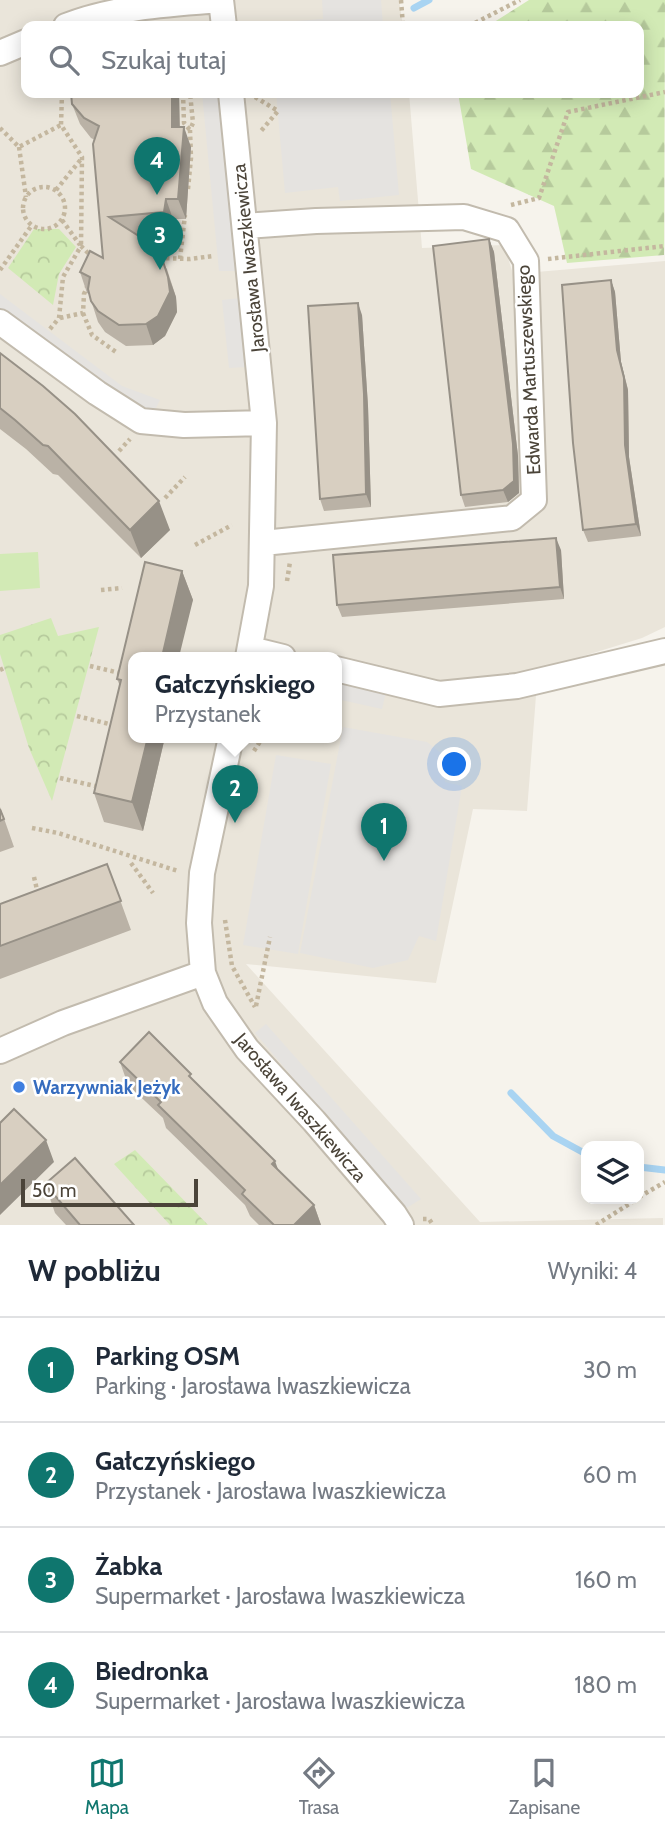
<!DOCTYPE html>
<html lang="pl">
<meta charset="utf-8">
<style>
body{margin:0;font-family:Cabin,sans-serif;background:#f6f6f7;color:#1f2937}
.controls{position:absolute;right:21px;bottom:21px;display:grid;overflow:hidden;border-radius:14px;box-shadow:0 4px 18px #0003}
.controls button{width:63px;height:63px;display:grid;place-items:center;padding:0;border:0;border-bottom:2px solid #e0e1e3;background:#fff;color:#1f2937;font:35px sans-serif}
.scale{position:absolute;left:21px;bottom:18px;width:177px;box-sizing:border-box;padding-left:7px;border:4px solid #4b4439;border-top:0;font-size:19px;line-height:24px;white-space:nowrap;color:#4b4439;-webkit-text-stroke:5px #fff;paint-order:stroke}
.you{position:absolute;left:455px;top:765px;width:24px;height:24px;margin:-18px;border:5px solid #fff;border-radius:50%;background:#1a73e8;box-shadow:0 0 0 10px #1a73e833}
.badge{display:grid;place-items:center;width:46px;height:46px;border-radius:50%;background:#0f766e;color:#fff;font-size:23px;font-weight:700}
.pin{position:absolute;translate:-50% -58px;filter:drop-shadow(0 2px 4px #0008)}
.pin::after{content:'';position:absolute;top:37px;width:24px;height:21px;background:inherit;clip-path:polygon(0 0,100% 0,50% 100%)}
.popup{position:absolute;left:128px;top:652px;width:214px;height:91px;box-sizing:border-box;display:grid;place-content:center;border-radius:14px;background:#fff;filter:drop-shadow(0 2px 5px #0005);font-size:23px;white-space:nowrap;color:#747a83}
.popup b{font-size:26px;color:#1f2937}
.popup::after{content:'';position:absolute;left:50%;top:100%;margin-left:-14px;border:14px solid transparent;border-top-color:#fff}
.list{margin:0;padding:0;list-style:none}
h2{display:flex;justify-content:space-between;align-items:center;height:91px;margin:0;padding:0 28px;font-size:30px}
h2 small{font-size:23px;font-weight:400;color:#747a83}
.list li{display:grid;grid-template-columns:46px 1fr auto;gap:21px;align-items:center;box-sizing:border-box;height:105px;padding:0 28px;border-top:2px solid #e0e1e3}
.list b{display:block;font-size:26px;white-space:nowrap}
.list p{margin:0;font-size:23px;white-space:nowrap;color:#747a83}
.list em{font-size:23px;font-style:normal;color:#747a83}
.icon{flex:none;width:38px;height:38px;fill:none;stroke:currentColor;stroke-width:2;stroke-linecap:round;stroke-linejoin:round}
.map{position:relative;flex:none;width:665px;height:1225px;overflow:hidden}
.search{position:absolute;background:#fff;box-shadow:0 4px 18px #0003;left:21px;right:21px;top:21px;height:77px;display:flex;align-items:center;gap:18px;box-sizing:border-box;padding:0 24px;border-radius:14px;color:#747a83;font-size:26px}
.sheet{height:511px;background:#fff}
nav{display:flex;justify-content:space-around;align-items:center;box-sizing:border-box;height:98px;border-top:2px solid #e0e1e3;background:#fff;font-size:19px;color:#747a83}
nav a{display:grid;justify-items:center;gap:4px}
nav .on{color:#0f766e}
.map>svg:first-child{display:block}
.residential{fill:#eae5da;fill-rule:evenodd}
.green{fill:#d2eab5}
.forest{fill:url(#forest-firs)}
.park{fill:url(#park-crowns)}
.parking{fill:#e5e3e0}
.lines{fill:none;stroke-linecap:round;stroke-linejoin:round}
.stream{stroke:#a9d4f2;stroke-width:7}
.minor-casing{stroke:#c2bbae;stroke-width:28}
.path{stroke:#c4b79f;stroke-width:4.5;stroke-dasharray:3.5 3.5;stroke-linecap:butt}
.minor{stroke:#fff;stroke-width:24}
.wall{fill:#bab2a6}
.shaded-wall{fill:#979187}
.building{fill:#d8cfc1;stroke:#979187;stroke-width:2}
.shop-dot{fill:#3f7fe0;stroke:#fff;stroke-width:2.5}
.labels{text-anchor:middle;stroke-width:5;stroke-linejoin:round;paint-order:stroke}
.street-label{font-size:19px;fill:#4b4439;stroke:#fff}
.shop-label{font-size:19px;font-weight:bold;fill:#366cbe;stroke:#fff;text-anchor:start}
</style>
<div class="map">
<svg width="665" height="1225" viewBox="0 0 665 1225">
<defs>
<pattern id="forest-firs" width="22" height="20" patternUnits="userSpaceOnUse" patternTransform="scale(1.75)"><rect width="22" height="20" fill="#d2eab5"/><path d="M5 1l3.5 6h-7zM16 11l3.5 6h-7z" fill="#b6ca9c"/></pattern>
<pattern id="park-crowns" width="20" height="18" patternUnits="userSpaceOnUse" patternTransform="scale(1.75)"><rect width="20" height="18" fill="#d2eab5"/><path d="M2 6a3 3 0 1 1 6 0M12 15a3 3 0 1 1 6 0" fill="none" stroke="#b6ca9c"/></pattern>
</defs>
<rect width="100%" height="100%" fill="#f6f3ec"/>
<!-- residential -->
<path class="residential" d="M 0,0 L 399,0 L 403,26 L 26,26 L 26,93 L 409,93 L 422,248 L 504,245 L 513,274 L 665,261 L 665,627 L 642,638 L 538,670 L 527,811 L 473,809 L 436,983 L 246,964 L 480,1222 L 663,1218 L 663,1225 L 0,1225 ZM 134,657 L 336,657 L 336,737 L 134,737 Z"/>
<!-- green -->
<path class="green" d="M 38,552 L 40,588 L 0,591 L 0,554 Z"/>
<!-- forest -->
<path class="forest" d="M 529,0 L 665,0 L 664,255 L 567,263 L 554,206 L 471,169 L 458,93 L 639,93 L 639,26 L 488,26 Z"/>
<!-- park -->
<path class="park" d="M 34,229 L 59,229 L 76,247 L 59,274 L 53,305 L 8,268 Z
M 51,618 L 58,636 L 99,627 L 52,801 L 29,748 L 0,654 L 0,635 Z
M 135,1150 L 208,1225 L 170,1225 L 114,1164 Z"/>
<!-- parking -->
<path class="parking" d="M 322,0 L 381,0 L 383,26 L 270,26 L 269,23 L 323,19 Z
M 202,93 L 219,93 L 235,271 L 219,271 Z
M 276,93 L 390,93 L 399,195 L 340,201 L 338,187 L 285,193 Z
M 0,294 L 122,386 L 160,400 L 153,414 L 140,413 L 0,314 Z
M 240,298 L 246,367 L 229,368 L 222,300 Z
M 337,677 L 387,688 L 382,709 L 337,699 Z
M 343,727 L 427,742 L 442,754 L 445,782 L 462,786 L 436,941 L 419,936 L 408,960 L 373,968 L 300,953 Z
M 276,755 L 331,764 L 298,954 L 243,945 Z
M 266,1024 L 421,1199 L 405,1209 L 255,1033 Z"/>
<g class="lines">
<!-- stream -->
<path class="stream" d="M 414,8 L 429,0
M 511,1093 L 553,1136 L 586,1154
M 639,1167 L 665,1170"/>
<!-- minor casing -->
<g class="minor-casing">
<path id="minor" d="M 221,0 L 224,26
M 66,26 C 115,7 169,4 221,0
M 0,53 L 26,42
M 231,93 L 264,423 L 261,586 L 248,657
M 245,226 L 316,221 L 464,217 L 507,230 L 526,261 L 534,500 L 512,518 L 263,543
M 0,322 L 97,393 L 141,421 L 184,425 L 264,423
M 250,649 L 283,657
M 336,669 L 439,694 L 517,686 L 665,651
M 231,737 L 202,873 L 199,923 L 203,973 L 215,1003 L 247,1049 L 314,1121 L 394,1214 L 401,1225
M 0,1051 L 63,1023 L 203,973"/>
</g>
<!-- path -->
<path class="path" d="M 401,0 L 403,26
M 469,26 L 520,0
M 62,93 L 61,125 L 82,157 L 81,246
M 183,93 L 184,123 L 190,130
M 255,97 L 278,111 L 261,131
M 0,128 L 19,147 L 61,125
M 19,147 L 26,197
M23 208a21 21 0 1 1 42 0a21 21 0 1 1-42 0Z
M 188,189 L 191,158 L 190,130 L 193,123 L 190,93
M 56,190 L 82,158
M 511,205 L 539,198 L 568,112 L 665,92
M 62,220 L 80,245
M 159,258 L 190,259 L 213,256
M 180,259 L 185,215
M 548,259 L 665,246
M 0,270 L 32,225
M 83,313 L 92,335 L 116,352
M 60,318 L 83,313 L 84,294 L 87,287
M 50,329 L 59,318 L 63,277 L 81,246 L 92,257
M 119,451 L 130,439
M 165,498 L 185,477
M 195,545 L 232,525
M 287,581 L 290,562
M 101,590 L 122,588
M 90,666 L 120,673
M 0,670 L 4,668
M 77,716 L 109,724
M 254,751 L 263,737
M 60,778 L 95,786
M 32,828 L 58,833 L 178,871
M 131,863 L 153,893
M 34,877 L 38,894
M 225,920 L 232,966 L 255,1007
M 256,1006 L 270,937
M 639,1197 L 665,1182
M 423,1219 L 429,1219 L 433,1225
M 596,1225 L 637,1199"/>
<!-- minor -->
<use href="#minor" class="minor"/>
</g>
<!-- wall -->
<path class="wall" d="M 67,93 L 179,93 L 180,127 L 191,147 L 186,219 L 173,219 L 172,232 L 138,235 L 167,269 L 176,297 L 177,312 L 165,336 L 153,345 L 126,346 L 105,332 L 98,322 L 89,294 L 87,293 L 80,272 L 103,258 L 95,140 L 91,138 L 80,124 L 72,104 L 71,95 Z
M 489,239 L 494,252 L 518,456 L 519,493 L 508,502 L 465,507 L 461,495 Z
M 611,280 L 615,292 L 621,362 L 628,390 L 629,457 L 641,536 L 588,542 L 583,530 Z
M 362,315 L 368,406 L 371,507 L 324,511 L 320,499 Z
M 0,353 L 170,530 L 141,558 L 58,475 L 53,474 L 26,449 L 0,429 Z
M 561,550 L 564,599 L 342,617 L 337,605 Z
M 182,571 L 193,600 L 134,737 L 165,737 L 143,831 L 104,822 L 94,793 L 120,686 L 117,679 Z
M 0,807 L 14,847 L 0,852 Z
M 107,864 L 131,930 L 0,979 L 0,904 Z
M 120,1062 L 195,1082 L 279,1171 L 314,1205 L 321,1225 L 259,1225 L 250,1216 L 245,1205 L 166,1128 L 163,1118 L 128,1085 Z
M 45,1184 L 134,1225 L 66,1225 L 55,1213 Z"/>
<!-- shaded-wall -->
<path class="shaded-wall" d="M 172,93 L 179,93 L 180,148 L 172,127 Z
M 184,127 L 191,147 L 186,219 L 178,199 Z
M 166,199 L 173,219 L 172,232 L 164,212 Z
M 489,239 L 494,252 L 518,456 L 519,493 L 508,502 L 503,490 Z
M 159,249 L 176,297 L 177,312 L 165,336 L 153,345 L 146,324 Z
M 611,280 L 615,292 L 621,362 L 628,390 L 629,457 L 641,536 L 636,524 L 625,445 Z
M 358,303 L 362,315 L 368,406 L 371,507 L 366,494 Z
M 159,501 L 170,530 L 141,558 L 130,530 Z
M 556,538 L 561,550 L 564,599 L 560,587 Z
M 182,571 L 193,600 L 179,657 L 162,657 Z
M 148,737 L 165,737 L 143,831 L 132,802 Z
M 46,1140 L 54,1162 L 0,1215 L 0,1185 Z
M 275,1161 L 283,1183 L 272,1164 Z
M 314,1205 L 321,1225 L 294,1225 Z"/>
<!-- building -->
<path class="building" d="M 71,93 L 172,93 L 172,127 L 184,127 L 178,199 L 166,199 L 164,212 L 109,217 L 159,249 L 168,277 L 170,292 L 158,316 L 146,324 L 119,325 L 98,311 L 91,301 L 88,289 L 90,277 L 80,272 L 90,251 L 103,258 L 93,144 L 99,126 L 84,118 L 72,104 Z
M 489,239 L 513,444 L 514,481 L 503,490 L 461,495 L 433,246 Z
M 611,280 L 617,350 L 624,378 L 625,445 L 636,524 L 583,530 L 573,443 L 562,285 Z
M 358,303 L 364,394 L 366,494 L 320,499 L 308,306 Z
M 0,353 L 43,386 L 75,414 L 159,501 L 130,530 L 48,446 L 43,445 L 15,420 L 0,408 Z
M 556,538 L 560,587 L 337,605 L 333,555 Z
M 145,562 L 182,571 L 162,657 L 134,657 L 134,737 L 148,737 L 132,802 L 94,793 L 121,680 L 117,679 Z
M 0,809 L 4,819 L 0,821 Z
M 107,864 L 121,901 L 0,946 L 0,904 Z
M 149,1032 L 191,1074 L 189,1076 L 275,1161 L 272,1164 L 314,1205 L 294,1225 L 274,1225 L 242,1194 L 245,1190 L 158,1105 L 161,1102 L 120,1062 Z
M 14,1109 L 46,1140 L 0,1185 L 0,1123 Z
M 75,1158 L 134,1225 L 80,1225 L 45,1184 Z"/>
<!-- markers -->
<circle class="shop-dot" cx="19" cy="1087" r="7"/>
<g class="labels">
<!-- street labels -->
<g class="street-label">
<text transform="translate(248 258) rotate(-96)" y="7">Jarosława Iwaszkiewicza</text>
<text transform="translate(528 370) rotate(-93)" y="7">Edwarda Martuszewskiego</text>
<text transform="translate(301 1107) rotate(49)" y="7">Jarosława Iwaszkiewicza</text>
</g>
<!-- shop labels -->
<g class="shop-label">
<text x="33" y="1094">Warzywniak Jeżyk</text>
</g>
</g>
</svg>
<div class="controls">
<button><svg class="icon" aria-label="layers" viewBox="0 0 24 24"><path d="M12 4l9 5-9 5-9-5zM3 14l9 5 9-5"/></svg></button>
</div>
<div class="scale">50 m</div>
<div class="you"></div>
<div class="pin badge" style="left:384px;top:861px">1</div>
<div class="pin badge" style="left:235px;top:823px">2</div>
<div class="popup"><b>Gałczyńskiego</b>Przystanek</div>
<div class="pin badge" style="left:160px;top:270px">3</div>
<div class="pin badge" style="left:157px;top:195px">4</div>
<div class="search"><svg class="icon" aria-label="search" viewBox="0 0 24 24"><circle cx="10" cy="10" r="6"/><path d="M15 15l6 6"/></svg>Szukaj tutaj</div>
</div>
<section class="sheet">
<h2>W pobliżu<small>Wyniki: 4</small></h2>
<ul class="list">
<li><span class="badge">1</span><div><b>Parking OSM</b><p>Parking · Jarosława Iwaszkiewicza</p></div><em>30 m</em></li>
<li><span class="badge">2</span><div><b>Gałczyńskiego</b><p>Przystanek · Jarosława Iwaszkiewicza</p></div><em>60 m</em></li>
<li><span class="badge">3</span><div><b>Żabka</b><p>Supermarket · Jarosława Iwaszkiewicza</p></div><em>160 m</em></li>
<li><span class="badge">4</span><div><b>Biedronka</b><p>Supermarket · Jarosława Iwaszkiewicza</p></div><em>180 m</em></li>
</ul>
</section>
<nav>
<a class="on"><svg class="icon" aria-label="map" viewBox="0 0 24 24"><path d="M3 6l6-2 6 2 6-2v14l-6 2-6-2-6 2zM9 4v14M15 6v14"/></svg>Mapa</a>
<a><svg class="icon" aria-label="directions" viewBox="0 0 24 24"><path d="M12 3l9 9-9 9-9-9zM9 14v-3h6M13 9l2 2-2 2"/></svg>Trasa</a>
<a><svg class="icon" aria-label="saved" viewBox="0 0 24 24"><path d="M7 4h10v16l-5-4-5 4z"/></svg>Zapisane</a>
</nav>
